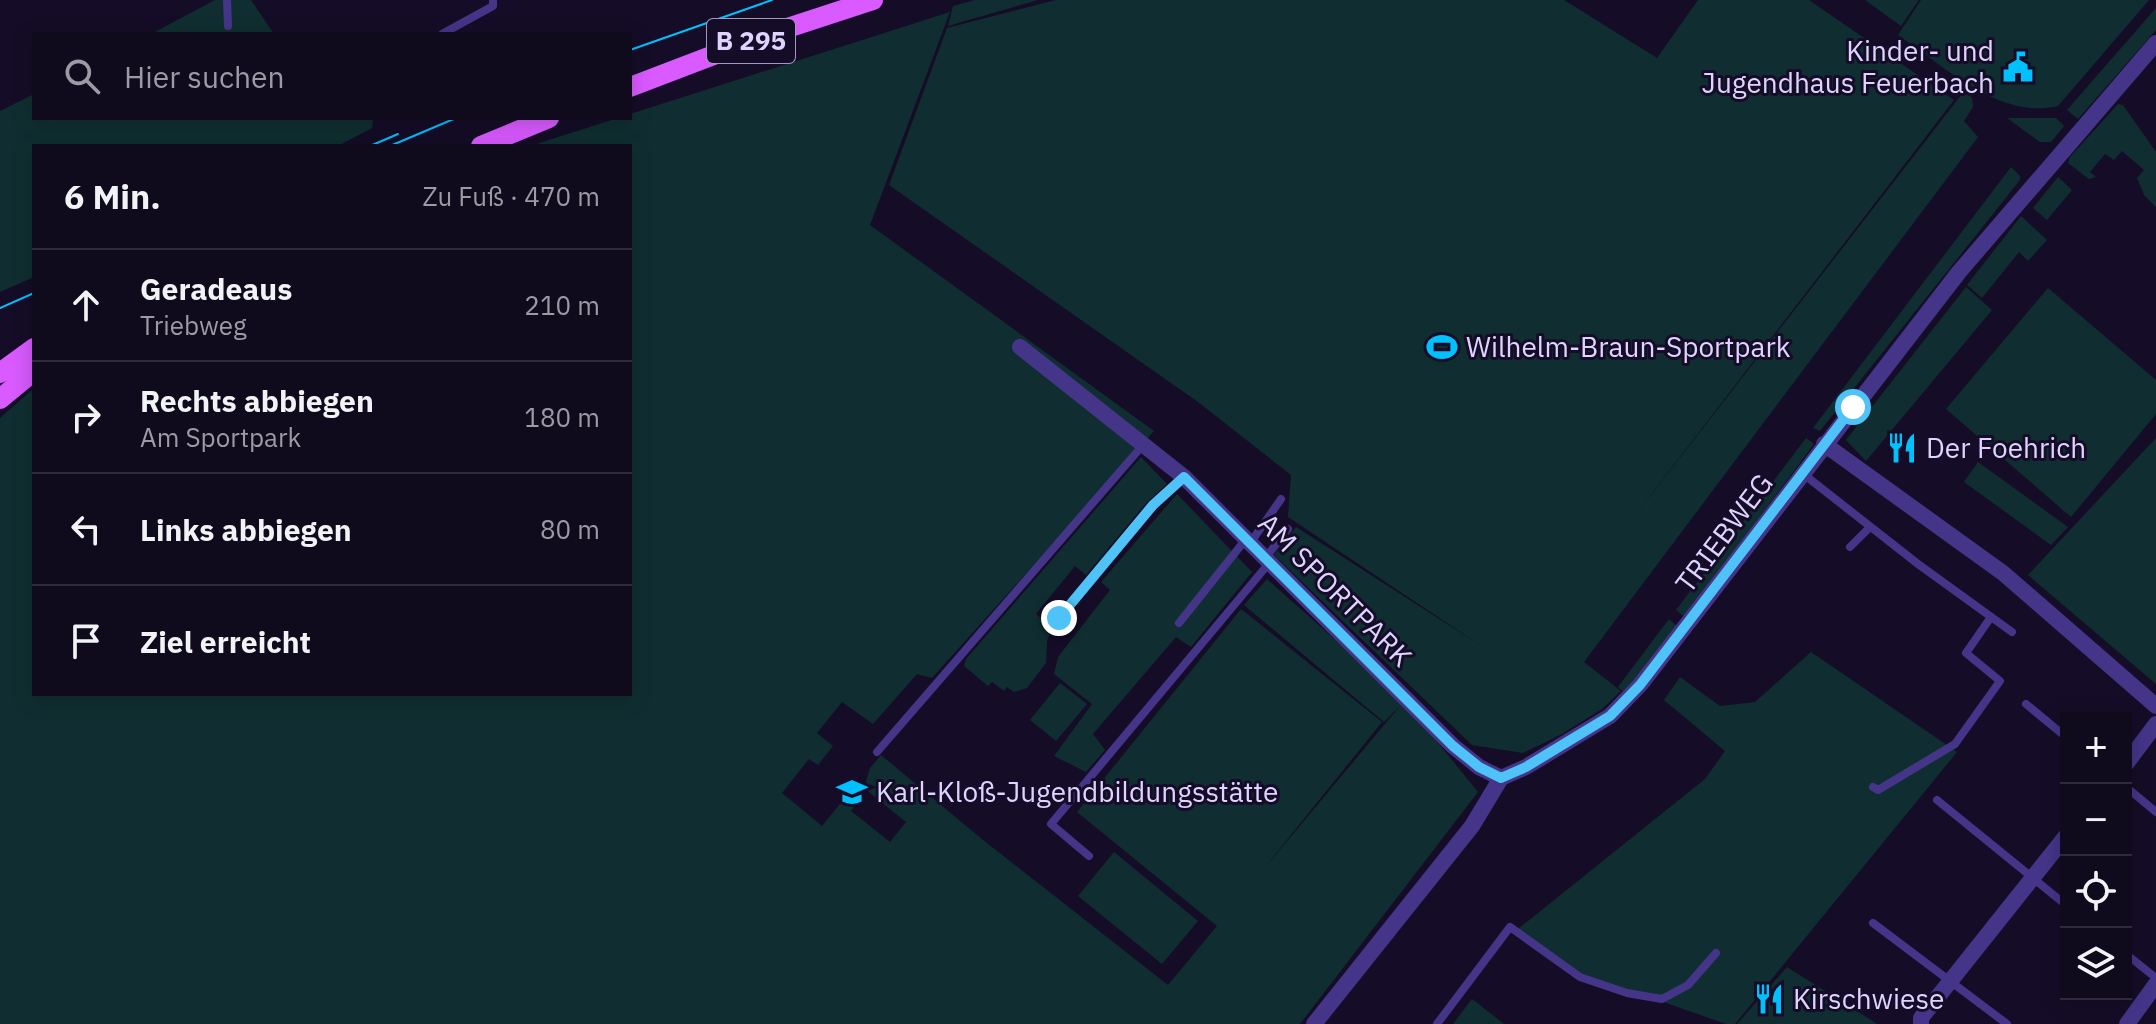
<!DOCTYPE html>
<html lang="de">
<meta charset="utf-8">
<style>
body{margin:0;font-family:"IBM Plex Sans",sans-serif;background:#191326;color:#f1f3f6}
.controls{position:absolute;right:24px;bottom:24px;display:grid;overflow:hidden;border-radius:0px;box-shadow:0 4px 20px #0003}
.controls button{width:72px;height:72px;display:grid;place-items:center;padding:0;border:0;border-bottom:2px solid #302b3b;background:#100a1d;color:#f1f3f6;font:40px sans-serif}
.stop{position:absolute;width:24px;height:24px;margin:-18px;border:6px solid #4fc3f7;border-radius:50%;background:#fff}
.stop.end{background:#4fc3f7;border-color:#fff;box-shadow:0 2px 8px #0008}
.list{margin:0;padding:0;list-style:none}
h2{display:flex;justify-content:space-between;align-items:center;height:104px;margin:0;padding:0 32px;font-size:34px}
h2 small{font-size:26px;font-weight:400;color:#9c9aa4}
.list li{display:grid;grid-template-columns:52px 1fr auto;gap:24px;align-items:center;box-sizing:border-box;height:112px;padding:0 32px;border-top:2px solid #302b3b}
.list b{display:block;font-size:30px;white-space:nowrap}
.list p{margin:0;font-size:26px;white-space:nowrap;color:#9c9aa4}
.list em{font-size:26px;font-style:normal;color:#9c9aa4}
.icon{flex:none;width:44px;height:44px;fill:none;stroke:currentColor;stroke-width:2;stroke-linecap:round;stroke-linejoin:round}
.map{position:relative;flex:none;width:2156px;height:1024px;overflow:hidden}
.search{position:absolute;background:#100a1d;box-shadow:0 4px 20px #0003;left:32px;top:32px;width:600px;height:88px;display:flex;align-items:center;gap:20px;box-sizing:border-box;padding:0 28px;border-radius:0px;color:#9c9aa4;font-size:30px}
.panel{position:absolute;background:#100a1d;box-shadow:0 4px 20px #0003;left:32px;top:144px;width:600px;height:552px;border-radius:0px}
.map>svg:first-child{display:block}
.green{fill:#102e31}
.lines{fill:none;stroke-linecap:round;stroke-linejoin:round}
.service{stroke:#453589;stroke-width:8}
.minor{stroke:#453589;stroke-width:16}
.primary{stroke:#d95aff;stroke-width:20}
.tram{stroke:#00c0fe;stroke-width:2}
.route{stroke:#4fc3f7;stroke-width:10}
.labels{text-anchor:middle;stroke-width:6;stroke-linejoin:round;paint-order:stroke}
.shield{fill:#150d27;stroke:#a298be;stroke-width:2}
.shield-label{font-size:26px;font-weight:bold;fill:#dfd3ff}
.poi-label{font-size:28px;fill:#dfd3ff;stroke:#150d27;text-anchor:start}
.street-label{font-size:28px;fill:#dfd3ff;stroke:#150d27}
</style>
<div class="map">
<svg width="2156" height="1024" viewBox="0 0 2156 1024">
<rect width="100%" height="100%" fill="#150d27"/>
<!-- green -->
<path class="green" d="M 215,0 L 251,0 L 274,34 L 151,34 Z
M 975,0 L 1038,0 L 948,26 L 953,6 Z
M 1056,0 L 1564,0 L 1657,58 L 1698,0 L 1809,0 L 1954,100 L 1624,530 L 1965,90 L 1972,98 L 1973,107 L 1964,121 L 1978,137 L 1584,662 L 1621,691 L 1602,709 L 1562,734 L 1523,753 L 1472,745 L 1274,555 L 1296,527 L 1480,645 L 1288,517 L 1291,475 L 1198,402 L 889,185 L 947,28 Z
M 1865,0 L 1919,0 L 1901,26 Z
M 1921,0 L 2149,0 L 2058,106 C 1999,120 1944,66 1898,35 Z
M 2156,8 L 2156,30 L 2078,119 L 2067,110 Z
M 950,12 L 870,225 L 1154,431 L 932,678 L 917,674 L 873,724 L 842,702 L 817,733 L 833,746 L 818,765 L 809,759 L 782,793 L 822,826 L 848,794 L 857,803 L 851,811 L 890,842 L 906,822 L 864,788 L 870,768 L 881,755 L 983,840 L 1168,985 L 1217,926 L 1077,812 L 1241,609 L 1382,722 L 1262,871 L 1400,706 L 1384,722 L 1244,605 L 1267,579 L 1404,701 L 1478,792 L 1300,1024 L 0,1024 L 0,418 L 34,388 L 34,694 L 630,694 L 630,146 L 530,146 L 618,118 L 630,118 L 630,114 Z
M 34,94 L 34,118 L 373,118 L 372,128 L 338,146 L 34,146 L 34,277 L 0,292 L 0,111 Z
M 2118,104 L 2123,105 L 2156,152 L 2156,207 L 2144,195 L 2137,178 L 2144,170 L 2122,151 L 2114,160 L 2105,154 L 2090,172 L 2096,177 L 2089,179 L 2068,163 L 2070,157 Z
M 2007,118 L 2056,118 L 2064,126 L 2051,142 L 2040,142 Z
M 2011,167 L 2020,176 L 2020,180 L 1820,431 L 1813,428 Z
M 2058,177 L 2072,190 L 2047,220 L 2033,208 Z
M 2021,216 L 2047,240 L 2028,261 L 2019,252 L 1982,298 L 1967,285 Z
M 1966,287 L 1992,310 L 1866,461 L 1846,440 Z
M 2048,288 L 2156,380 L 2156,414 L 2071,517 L 1946,409 Z
M 1806,438 L 1814,444 L 1685,617 L 1676,610 Z
M 2156,438 L 2156,684 L 2028,575 Z
M 1141,457 L 1167,484 L 1147,502 L 1086,575 L 1075,566 L 1036,614 L 1052,627 L 1047,641 L 1046,663 L 1027,688 L 1014,692 L 1007,687 L 1004,691 L 992,682 L 988,686 L 964,666 L 966,659 Z
M 1978,462 L 2068,527 L 2051,545 L 1964,482 Z
M 1177,494 L 1252,572 L 1191,647 L 1176,637 L 1093,734 L 1105,750 L 1086,772 L 1054,756 L 1092,704 L 1054,674 L 1058,657 L 1110,590 L 1101,582 Z
M 1669,619 L 1678,627 L 1625,693 L 1618,687 Z
M 1811,652 L 1957,752 L 1735,1024 L 1726,1024 L 1581,973 L 1518,929 L 1705,779 L 1725,751 L 1664,700 L 1680,677 L 1720,706 L 1755,702 Z
M 1060,683 L 1087,704 L 1056,741 L 1030,720 Z
M 1114,852 L 1198,921 L 1162,964 L 1078,896 Z
M 1787,967 L 1877,1024 L 1737,1024 Z
M 1472,999 L 1504,1024 L 1453,1024 Z"/>
<g class="lines">
<!-- service -->
<path class="service" d="M 227,0 L 228,26
M 442,34 L 493,6 L 493,0
M 1802,473 L 1918,564 L 2012,632
M 1251,542 L 1281,499
M 1850,547 L 1870,527
M 1266,557 L 1288,529
M 1059,618 L 1153,505 L 1184,477
M 1179,623 L 1246,539
M 2026,704 L 2066,737
M 877,752 L 1143,445
M 1873,787 L 1878,790 L 1955,744 L 2000,681 L 1966,653 L 1991,617
M 2126,787 L 2156,812
M 1937,800 L 2066,905
M 1089,856 L 1051,824 L 1270,562
M 1873,923 L 2007,1024
M 2126,954 L 2156,978
M 1437,1024 L 1510,927 L 1580,977 L 1627,993 L 1662,999 L 1688,985 L 1716,953"/>
<!-- minor -->
<path class="minor" d="M 1020,347 L 1184,477 L 1453,746 L 1479,767 L 1501,778
M 1824,444 L 2003,573 L 2156,706
M 2126,764 L 2156,724
M 1314,1024 L 1472,826 L 1501,778 L 1526,767 L 1610,716 L 1640,685 L 1959,272 L 2156,43
M 1921,1024 L 1921,1018 L 2066,836
M 2127,1024 L 2156,984"/>
<!-- primary -->
<path class="primary" d="M 630,87 L 766,35 L 873,0
M 481,146 L 549,118
M 0,373 L 34,348
M 0,399 L 34,371"/>
<!-- tram -->
<path class="tram" d="M 630,50 L 772,0
M 370,146 L 398,134
M 390,146 L 456,118
M 0,308 L 34,293"/>
</g>
<g class="lines">
<!-- route -->
<path class="route" d="M 1059,618 L 1153,505 L 1184,477 L 1453,746 L 1479,767 L 1501,778 L 1526,767 L 1610,716 L 1640,685 L 1853,407"/>
</g>
<!-- icons -->
<defs>
<g id="civic-bare" transform="scale(2.4)"><path d="M-.6-6.5H3V-4.5H.6V-3L4-1V1h2V6H-6V1h2V-1L-.6-3ZM-1.2 2.5V6h2.4V2.5Z" fill="#00c0fe" stroke="#150d27" stroke-width="2.5" paint-order="stroke"/></g>
<g id="stadium-bare" transform="scale(2.4)"><path d="M0-5a6.5 5 0 1 0 0 10a6.5 5 0 1 0 0-10ZM-3.5-1.8h7v3.6h-7Z" fill="#00c0fe" stroke="#150d27" stroke-width="2.5" paint-order="stroke"/></g>
<g id="restaurant-bare" transform="scale(2.4)"><path d="M-5-6h1v4h1v-4h1v4h1v-4h1v5L-1.5 .5V6h-2V.5L-5-1ZM5-6V6H3V1.5H1.5Q1.5-4 5-6Z" fill="#00c0fe" stroke="#150d27" stroke-width="2.5" paint-order="stroke"/></g>
<g id="university-bare" transform="scale(2.4)"><path d="M0-5L7-2L0 1L-7-2ZM-4 1L0 2.5L4 1V4Q0 6-4 4Z" fill="#00c0fe" stroke="#150d27" stroke-width="2.5" paint-order="stroke"/></g>
</defs>
<g fill-rule="evenodd">
<use href="#civic-bare" x="2018" y="67"/>
<use href="#stadium-bare" x="1442" y="347"/>
<use href="#restaurant-bare" x="1902" y="448"/>
<use href="#university-bare" x="852" y="792"/>
<use href="#restaurant-bare" x="1769" y="999"/>
</g>
<g class="labels">
<!-- shield labels -->
<rect class="shield" x="707" y="19" width="88" height="44" rx="6"/>
<g class="shield-label">
<text x="751" y="50">B 295</text>
</g>
<!-- poi labels -->
<g class="poi-label">
<text x="1994" y="61" text-anchor="end">Kinder- und<tspan x="1994" dy="32">Jugendhaus Feuerbach</tspan></text>
<text x="1466" y="357">Wilhelm-Braun-Sportpark</text>
<text x="1926" y="458">Der Foehrich</text>
<text x="876" y="802">Karl-Kloß-Jugendbildungsstätte</text>
<text x="1793" y="1009">Kirschwiese</text>
</g>
<!-- street labels -->
<g class="street-label">
<text transform="translate(1724 533) rotate(-53)" y="10">TRIEBWEG</text>
<text transform="translate(1335 590) rotate(45)" y="10">AM SPORTPARK</text>
</g>
</g>
</svg>
<div class="controls">
<button>+</button>
<button>−</button>
<button><svg class="icon" aria-label="locate" viewBox="0 0 24 24"><circle cx="12" cy="12" r="6"/><path d="M12 2v4M12 18v4M2 12h4M18 12h4"/></svg></button>
<button><svg class="icon" aria-label="layers" viewBox="0 0 24 24"><path d="M12 4l9 5-9 5-9-5zM3 14l9 5 9-5"/></svg></button>
</div>
<div class="stop" style="left:1853px;top:407px"></div>
<div class="stop end" style="left:1059px;top:618px"></div>
<div class="search"><svg class="icon" aria-label="search" viewBox="0 0 24 24"><circle cx="10" cy="10" r="6"/><path d="M15 15l6 6"/></svg>Hier suchen</div>
<section class="panel">
<h2>6 Min.<small>Zu Fuß · 470 m</small></h2>
<ul class="list">
<li><svg class="icon" aria-label="ahead" viewBox="0 0 24 24"><path d="M12 20V5M6 11l6-6 6 6"/></svg><div><b>Geradeaus</b><p>Triebweg</p></div><em>210 m</em></li>
<li><svg class="icon" aria-label="right" viewBox="0 0 24 24"><path d="M7 20v-9h11M14 6l5 5-5 5"/></svg><div><b>Rechts abbiegen</b><p>Am Sportpark</p></div><em>180 m</em></li>
<li><svg class="icon" aria-label="left" viewBox="0 0 24 24"><path d="M17 20v-9H6M10 6l-5 5 5 5"/></svg><div><b>Links abbiegen</b></div><em>80 m</em></li>
<li><svg class="icon" aria-label="arrive" viewBox="0 0 24 24"><path d="M6 21V4h12l-3 4 3 4H6"/></svg><div><b>Ziel erreicht</b></div></li>
</ul>
</section>
</div>
